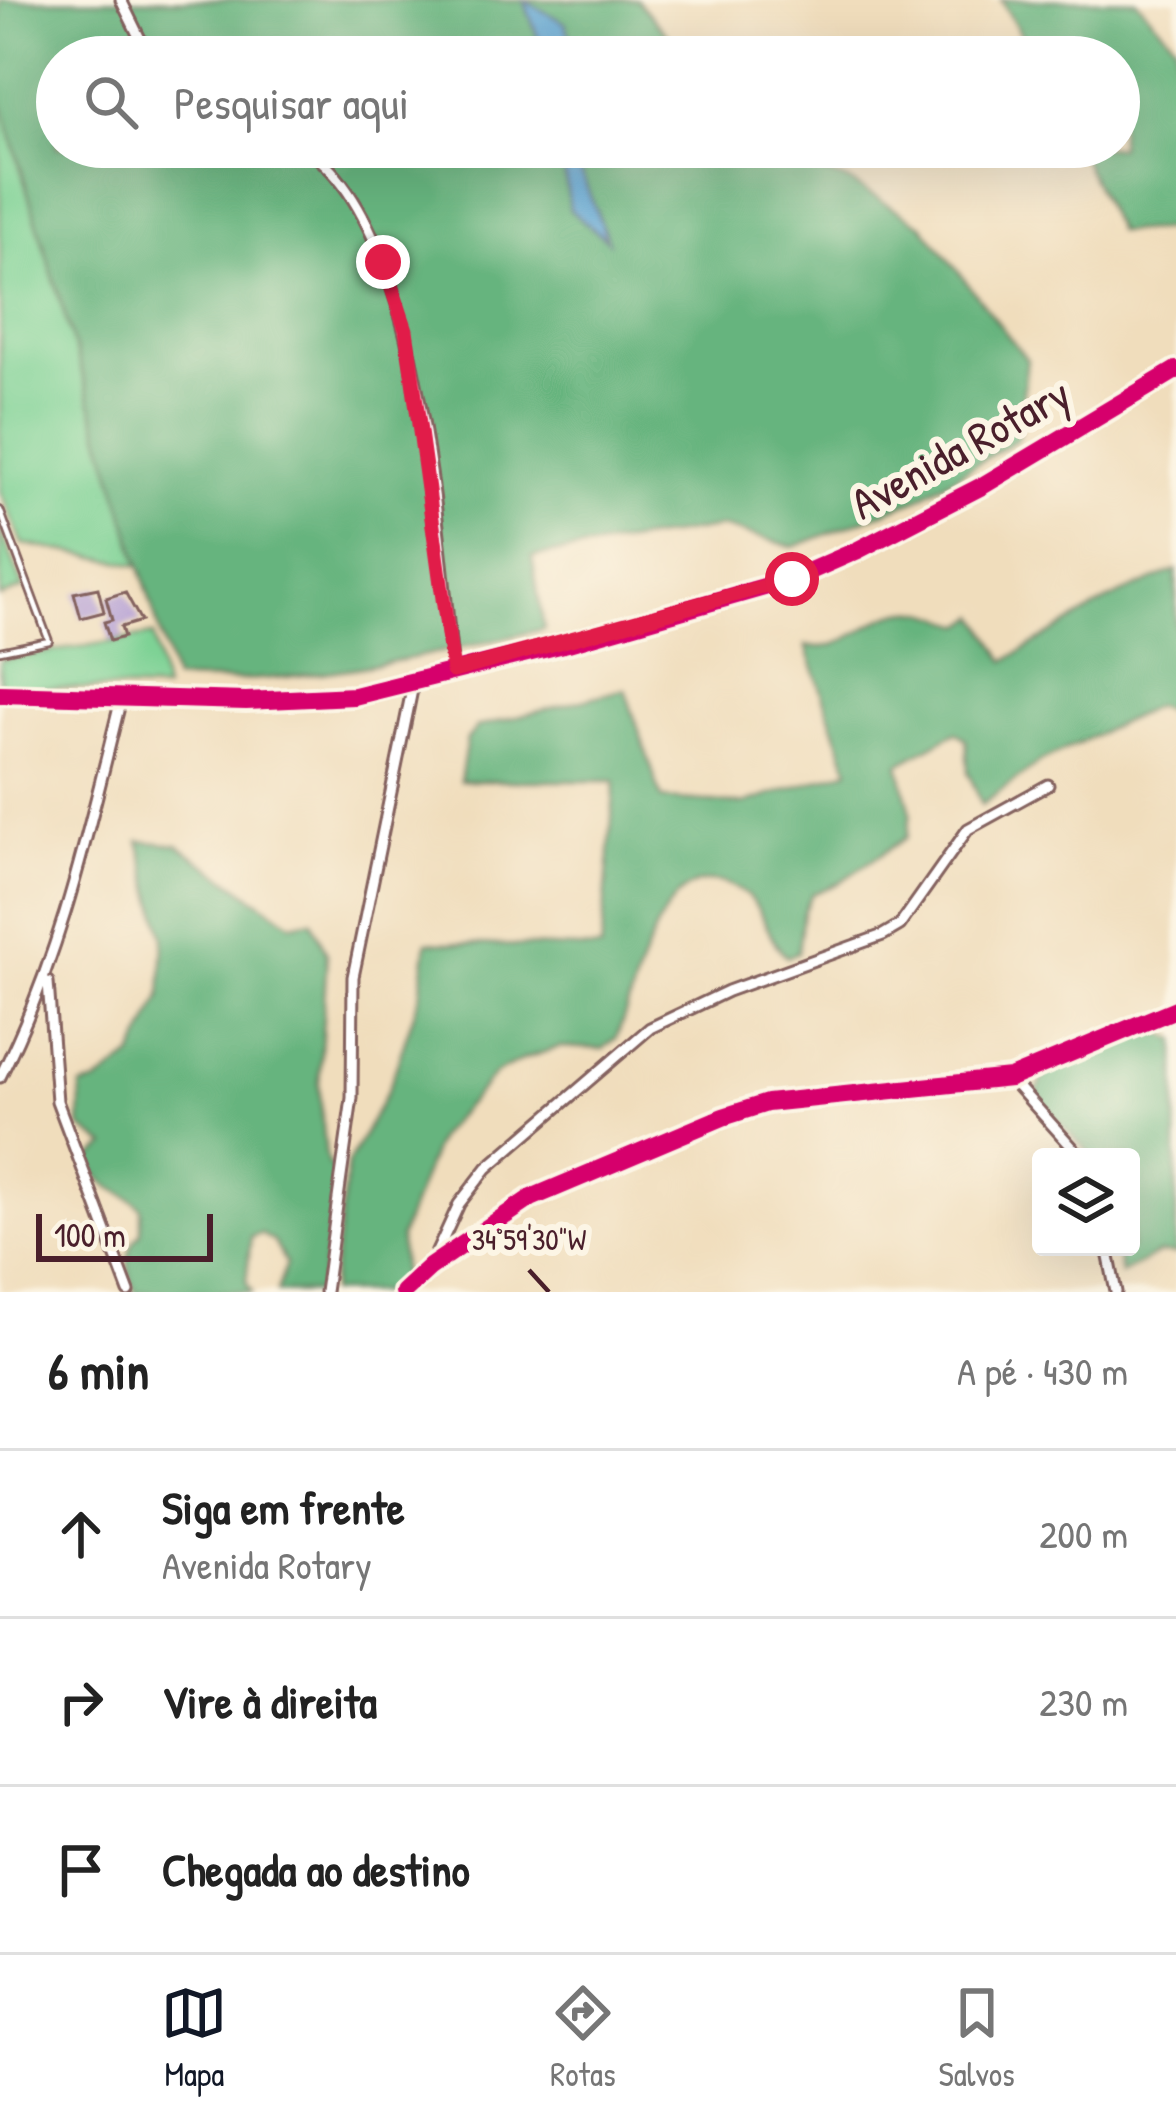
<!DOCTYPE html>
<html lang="pt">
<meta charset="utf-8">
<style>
body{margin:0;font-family:"Patrick Hand",sans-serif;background:#f2f2f2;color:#222}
.controls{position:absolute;right:36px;bottom:36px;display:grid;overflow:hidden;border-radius:12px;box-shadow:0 12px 48px #0002}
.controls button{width:108px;height:108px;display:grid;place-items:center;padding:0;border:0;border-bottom:3px solid #e0e0e0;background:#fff;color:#222;font:60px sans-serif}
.scale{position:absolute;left:36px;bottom:30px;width:177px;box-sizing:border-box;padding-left:12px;border:6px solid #4a1f2b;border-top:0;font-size:33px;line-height:42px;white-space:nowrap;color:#4a1f2b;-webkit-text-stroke:9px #fcf5e5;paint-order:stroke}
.stop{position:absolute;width:36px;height:36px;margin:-27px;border:9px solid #e11d48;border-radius:50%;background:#fff}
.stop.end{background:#e11d48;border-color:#fff;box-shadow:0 3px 12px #0008}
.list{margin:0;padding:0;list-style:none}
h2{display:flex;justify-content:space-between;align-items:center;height:156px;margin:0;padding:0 48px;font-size:51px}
h2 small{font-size:39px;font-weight:400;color:#767676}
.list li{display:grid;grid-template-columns:78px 1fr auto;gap:36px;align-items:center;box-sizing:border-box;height:168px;padding:0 48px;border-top:3px solid #e0e0e0}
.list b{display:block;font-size:45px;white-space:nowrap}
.list p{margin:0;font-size:39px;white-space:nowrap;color:#767676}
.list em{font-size:39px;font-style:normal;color:#767676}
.icon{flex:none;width:66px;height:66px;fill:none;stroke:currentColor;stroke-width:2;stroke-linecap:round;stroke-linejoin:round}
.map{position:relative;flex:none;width:1176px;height:1292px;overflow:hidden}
.search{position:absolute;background:#fff;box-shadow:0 12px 48px #0002;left:36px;right:36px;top:36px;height:132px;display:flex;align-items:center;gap:30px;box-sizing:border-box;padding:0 42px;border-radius:66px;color:#767676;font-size:45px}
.sheet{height:660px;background:#fff}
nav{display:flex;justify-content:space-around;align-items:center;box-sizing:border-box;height:168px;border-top:3px solid #e0e0e0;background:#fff;font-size:33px;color:#767676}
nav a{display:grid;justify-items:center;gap:6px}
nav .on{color:#111827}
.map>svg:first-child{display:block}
.green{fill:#7ed295;stroke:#647860;stroke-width:3}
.forest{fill:#66b47e;stroke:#586a54;stroke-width:3}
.water{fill:#5da5d4;stroke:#546280;stroke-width:3}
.building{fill:#b49ed3}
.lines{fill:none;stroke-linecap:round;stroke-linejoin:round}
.lane-casing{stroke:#84625e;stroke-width:10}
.street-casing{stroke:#84625e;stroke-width:15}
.lane{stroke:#fff;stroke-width:4.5}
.street{stroke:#fff;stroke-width:9}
.cycleway-casing{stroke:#fcf5e5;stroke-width:26}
.cycleway{stroke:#d6006c;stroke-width:18}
.route{stroke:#e11d48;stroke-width:15}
.ticks{fill:none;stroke:#4a1f2b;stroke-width:4.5}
.labels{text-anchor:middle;stroke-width:12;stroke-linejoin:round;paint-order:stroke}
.street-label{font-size:45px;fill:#4a1f2b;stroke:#fcf5e5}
.ticks-label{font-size:30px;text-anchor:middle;fill:#4a1f2b;stroke:#fcf5e5;stroke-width:12;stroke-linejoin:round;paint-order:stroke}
</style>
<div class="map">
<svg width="1176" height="1292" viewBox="0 0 1176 1292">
<rect width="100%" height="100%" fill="#fcf5e5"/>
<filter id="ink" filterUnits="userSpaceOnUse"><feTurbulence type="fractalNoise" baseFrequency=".00833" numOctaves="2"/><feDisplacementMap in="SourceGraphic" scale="24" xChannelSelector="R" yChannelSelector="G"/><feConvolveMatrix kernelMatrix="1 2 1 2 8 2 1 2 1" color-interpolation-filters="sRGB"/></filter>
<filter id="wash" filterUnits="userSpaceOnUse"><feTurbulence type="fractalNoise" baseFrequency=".004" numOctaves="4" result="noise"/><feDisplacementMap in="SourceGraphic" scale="48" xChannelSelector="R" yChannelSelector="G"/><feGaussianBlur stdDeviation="2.7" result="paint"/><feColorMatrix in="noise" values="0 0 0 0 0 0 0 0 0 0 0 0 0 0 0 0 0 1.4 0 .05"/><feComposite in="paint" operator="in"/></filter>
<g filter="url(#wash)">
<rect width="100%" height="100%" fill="#f0ddbc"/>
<!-- green -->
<path class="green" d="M 0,99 L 140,565 L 23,544 L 0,492 Z
M 0,528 L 24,588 L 0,597 Z
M 153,635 L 164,690 L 0,687 L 0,660 Z"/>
<!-- forest -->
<path class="forest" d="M 0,0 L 637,0 L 687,57 L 578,57 L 565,23 L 525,2 L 545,57 L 57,57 L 57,147 L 561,147 L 570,210 L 606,237 L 577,163 L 578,147 L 766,147 L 773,156 L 849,181 L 922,225 L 1027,360 L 1018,439 L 915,500 L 794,547 L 721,527 L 532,557 L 544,629 C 422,657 301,686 174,680 L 0,99 Z
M 1001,0 L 1136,0 L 1176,44 L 1176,229 L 1117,232 L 1077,147 L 1119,147 L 1119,57 L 1034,57 Z
M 1176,570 L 1176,714 L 1155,706 L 1040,762 L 982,805 L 968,772 L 966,739 L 956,732 L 899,764 L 911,813 L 907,837 L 837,884 L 812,894 L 803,912 L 798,952 L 787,957 C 766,939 765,905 739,890 C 660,843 638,990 616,1038 L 603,1049 L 560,1047 L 523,1059 L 495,1074 L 438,1137 L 400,1237 L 403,1285 L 394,1292 L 330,1292 L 348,1163 L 389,1088 L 420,995 L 427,942 L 601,949 L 615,781 L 460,781 L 467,739 L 477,727 L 625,689 L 662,799 L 743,804 L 849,770 L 806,646 C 850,654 867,614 910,611 C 929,609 946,620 965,625 L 978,616 L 1005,661 L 1108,600 Z
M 139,841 L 178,845 L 292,924 L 312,920 L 327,954 L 319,1084 L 326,1156 L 329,1166 L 339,1168 L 319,1292 L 277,1292 L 286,1264 L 274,1242 L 261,1234 L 251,1237 L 246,1282 L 252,1292 L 135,1292 C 127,1269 123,1251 141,1233 L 141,1208 C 120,1185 107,1197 88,1159 L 107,1146 L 80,1127 L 81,1087 L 97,1083 L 133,1056 L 161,997 L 164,938 Z
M 1146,1027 L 1176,1039 L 1176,1254 L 1159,1253 L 1121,1274 L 1116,1247 L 1131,1247 L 1131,1157 L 1093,1157 L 1044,1107 L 1037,1091 L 1048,1068 Z"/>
<!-- water -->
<path class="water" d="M 524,0 L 565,23 L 578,57 L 545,57 Z
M 561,147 L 578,147 L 577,163 L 608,241 L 570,210 Z"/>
<g id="blocks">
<!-- building -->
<path class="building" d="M 98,588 L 104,612 L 81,618 L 74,593 Z
M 125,592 L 141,621 L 121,627 L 124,637 L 110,641 L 104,622 L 112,620 L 106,598 Z"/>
</g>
</g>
<g filter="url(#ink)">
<use href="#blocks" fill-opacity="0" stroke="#84625e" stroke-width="3"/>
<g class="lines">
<!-- lane casing -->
<g class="lane-casing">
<path id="lane" d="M 0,510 L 49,641 L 0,651"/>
</g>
<!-- street casing -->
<g class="street-casing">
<path id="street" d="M 121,0 L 149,57
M 302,147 C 420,213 439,543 453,671
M 0,694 L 246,701 L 354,696 L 568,643 L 792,579 L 858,550 L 982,486 L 1176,370
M 48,982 L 57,1101 L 129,1292
M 0,1077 C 62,955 89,827 122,695
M 1010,1078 L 1081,1157
M 1107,1247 L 1116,1292
M 430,1267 L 459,1204 L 487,1168 L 650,1028 L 728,991 L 883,935 L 900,925 L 968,829 L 1048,785
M 325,1292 L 352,1098 L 353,977 L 413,685
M 403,1292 L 430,1267 L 531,1198 L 723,1117 L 767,1103 L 1010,1078 L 1176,1009"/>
</g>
<!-- lane -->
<use href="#lane" class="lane"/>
<!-- street -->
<use href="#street" class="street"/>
<!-- cycleway casing -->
<g class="cycleway-casing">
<path id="cycleway" d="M 0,694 L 246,701 L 354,696 L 568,643 L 792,579 L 858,550 L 982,486 L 1176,370
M 403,1292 L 430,1267 L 531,1198 L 723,1117 L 767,1103 L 1010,1078 L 1176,1009"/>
</g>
<!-- cycleway -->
<use href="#cycleway" class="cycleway"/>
</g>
</g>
<g class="lines" filter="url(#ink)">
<!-- route -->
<path class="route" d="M 383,262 L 406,330 L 453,671 L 792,579"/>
</g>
<!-- ticks -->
<path class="ticks" d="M 529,1270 L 549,1292"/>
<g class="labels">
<!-- street labels -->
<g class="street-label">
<text transform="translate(960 448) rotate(-29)" y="16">Avenida Rotary</text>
</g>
</g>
<g class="ticks-label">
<text x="529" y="1250">34°59'30"W</text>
</g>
</svg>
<div class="controls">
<button><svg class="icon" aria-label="layers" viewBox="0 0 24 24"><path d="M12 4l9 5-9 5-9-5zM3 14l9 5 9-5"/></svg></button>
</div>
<div class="scale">100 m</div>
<div class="stop" style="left:792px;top:579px"></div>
<div class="stop end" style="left:383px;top:262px"></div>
<div class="search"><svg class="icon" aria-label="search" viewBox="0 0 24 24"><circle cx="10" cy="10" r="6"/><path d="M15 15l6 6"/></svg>Pesquisar aqui</div>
</div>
<section class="sheet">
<h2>6 min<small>A pé · 430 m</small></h2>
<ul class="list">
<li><svg class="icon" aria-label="ahead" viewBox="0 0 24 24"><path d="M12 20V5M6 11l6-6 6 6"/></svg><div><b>Siga em frente</b><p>Avenida Rotary</p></div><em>200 m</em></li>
<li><svg class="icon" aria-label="right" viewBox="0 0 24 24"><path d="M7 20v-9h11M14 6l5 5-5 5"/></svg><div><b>Vire à direita</b></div><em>230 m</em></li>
<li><svg class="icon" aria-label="arrive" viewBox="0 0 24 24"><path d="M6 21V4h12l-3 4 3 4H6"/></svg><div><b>Chegada ao destino</b></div></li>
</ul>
</section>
<nav>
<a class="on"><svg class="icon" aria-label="map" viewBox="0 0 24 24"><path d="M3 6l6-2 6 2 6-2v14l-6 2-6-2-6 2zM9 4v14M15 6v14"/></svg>Mapa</a>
<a><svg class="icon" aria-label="directions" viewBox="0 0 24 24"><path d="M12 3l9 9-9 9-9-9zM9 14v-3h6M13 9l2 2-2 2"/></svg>Rotas</a>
<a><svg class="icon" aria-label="saved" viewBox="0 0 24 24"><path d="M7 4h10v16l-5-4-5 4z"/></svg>Salvos</a>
</nav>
